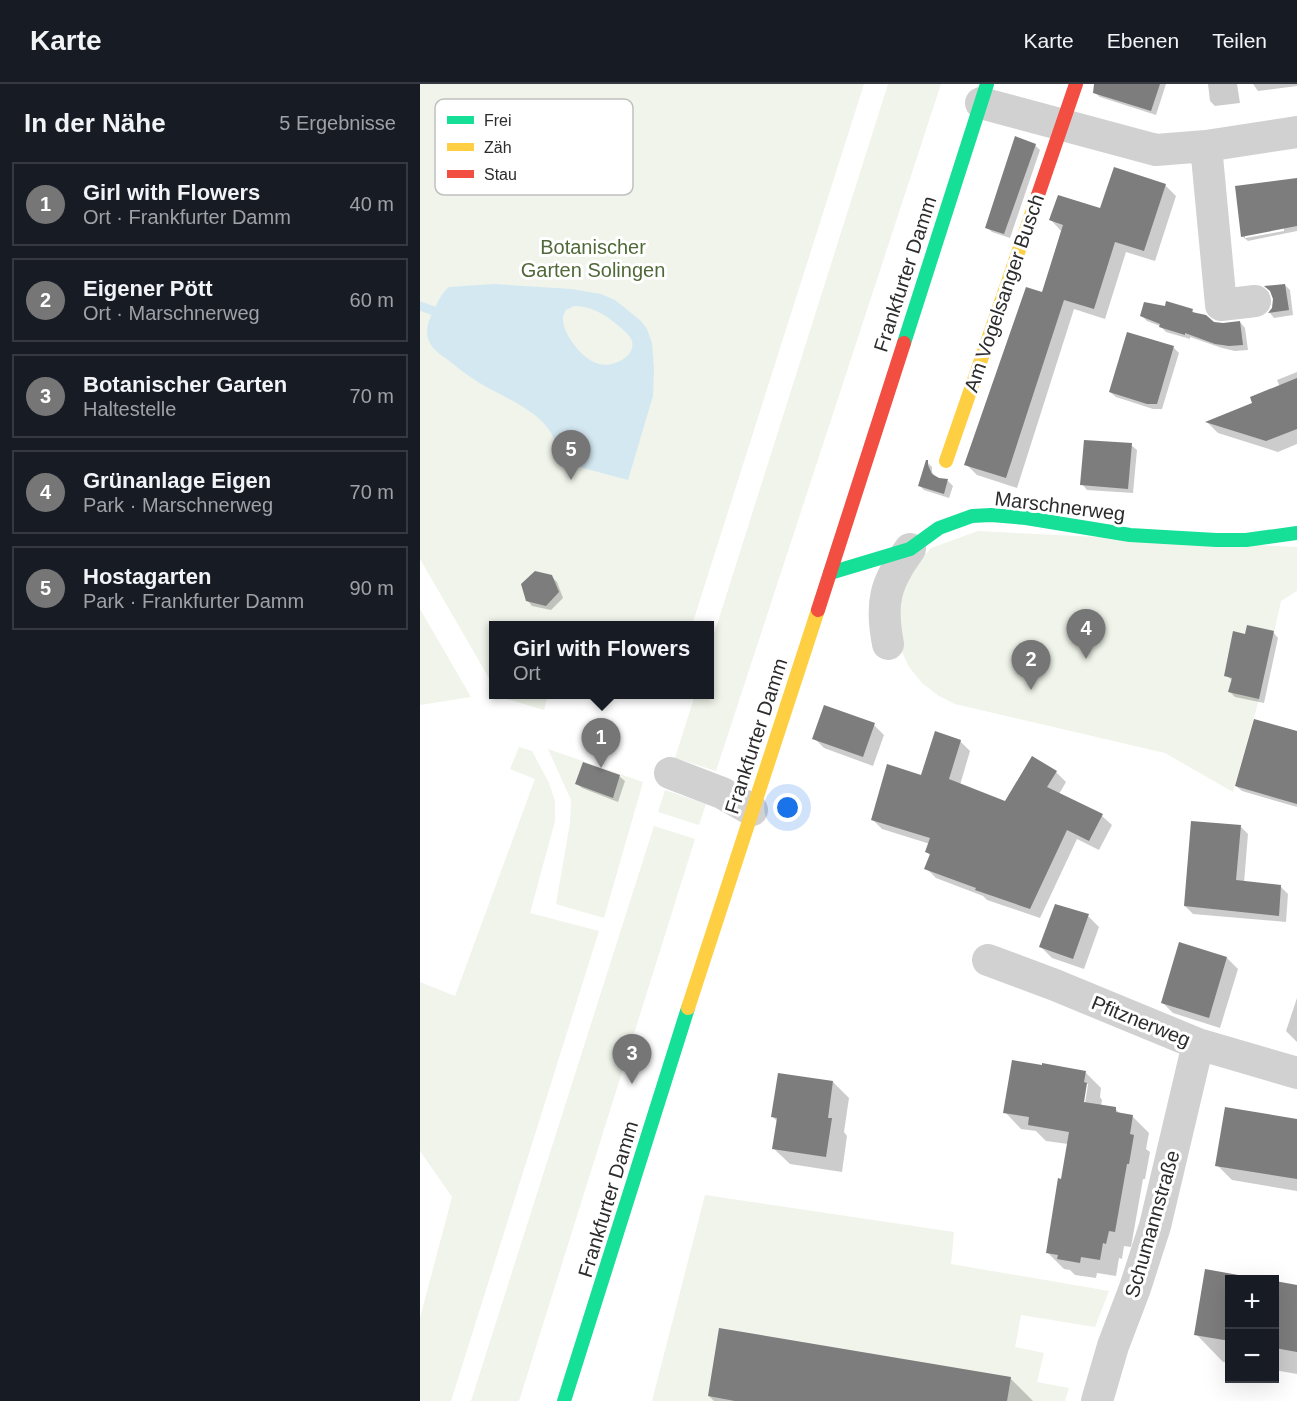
<!DOCTYPE html>
<html lang="de">
<meta charset="utf-8">
<style>
body{margin:0;font-family:Arial,sans-serif;background:#20242c;color:#f1f3f6}
.controls{position:absolute;right:18px;bottom:18px;display:grid;overflow:hidden;border-radius:0px;box-shadow:0 6px 24px #0002}
.controls button{width:54px;height:54px;display:grid;place-items:center;padding:0;border:0;border-bottom:2px solid #363941;background:#171b24;color:#f1f3f6;font:30px sans-serif}
.you{position:absolute;left:368px;top:724px;width:21px;height:21px;margin:-15px;border:4px solid #fff;border-radius:50%;background:#1a73e8;box-shadow:0 0 0 9px #1a73e833}
.badge{display:grid;place-items:center;width:39px;height:39px;border-radius:50%;background:#767676;color:#fff;font-size:20px;font-weight:700}
.pin{position:absolute;translate:-50% -50px;filter:drop-shadow(0 2px 3px #0008)}
.pin::after{content:'';position:absolute;top:32px;width:21px;height:18px;background:inherit;clip-path:polygon(0 0,100% 0,50% 100%)}
.popup{position:absolute;left:69px;top:537px;width:225px;height:78px;box-sizing:border-box;display:grid;place-content:center;border-radius:0px;background:#171b24;filter:drop-shadow(0 2px 4px #0005);font-size:20px;white-space:nowrap;color:#9ea1a6}
.popup b{font-size:22px;color:#f1f3f6}
.popup::after{content:'';position:absolute;left:50%;top:100%;margin-left:-12px;border:12px solid transparent;border-top-color:#171b24}
.list{margin:0;padding:0;list-style:none}
h2{display:flex;justify-content:space-between;align-items:center;height:78px;margin:0;padding:0 24px;font-size:26px}
h2 small{font-size:20px;font-weight:400;color:#9ea1a6}
.list li{display:grid;grid-template-columns:39px 1fr auto;gap:18px;align-items:center;box-sizing:border-box;height:84px;margin:0 12px 12px;padding:0 12px;border:2px solid #363941;border-radius:0px}
.list b{display:block;font-size:22px;white-space:nowrap}
.list p{margin:0;font-size:20px;white-space:nowrap;color:#9ea1a6}
.list em{font-size:20px;font-style:normal;color:#9ea1a6}
.map{position:relative;flex:none;width:877px;height:1317px;overflow:hidden}
header{display:flex;align-items:center;gap:36px;box-sizing:border-box;height:84px;padding:0 30px;background:#171b24;border-bottom:2px solid #363941}
header strong{font-size:28px}
nav{display:flex;gap:33px;margin-inline-start:auto;font-size:21px}
main{display:flex}
aside{flex:1;background:#171b24}
.map>svg:first-child{display:block}
.green{fill:#f0f4ea}
.water{fill:#d4e8f2;fill-rule:evenodd}
.shadow{fill:#0003;fill-rule:evenodd}
.lines{fill:none;stroke-linecap:round;stroke-linejoin:round}
.stream{stroke:#d4e8f2;stroke-width:9}
.building{fill:#7d7d7d}
.street{stroke:#d1d1d1;stroke-width:32}
.fast{stroke:#16e098;stroke-width:14}
.slow{stroke:#ffcf43;stroke-width:14}
.jam{stroke:#f24e42;stroke-width:14}
.labels{text-anchor:middle;stroke-width:6;stroke-linejoin:round;paint-order:stroke}
.park-label{font-size:20px;fill:#516938;stroke:#fff}
.street-label{font-size:20px;fill:#2c2c2c;stroke:#fff}
.key{fill:#fff;stroke:#c0c0c0;stroke-width:1.5}
.key-label{font-size:16px;fill:#2c2c2c}
</style>
<header>
<strong>Karte</strong>
<nav><a>Karte</a><a>Ebenen</a><a>Teilen</a></nav>
</header>
<main>
<aside>
<h2>In der Nähe<small>5 Ergebnisse</small></h2>
<ul class="list">
<li><span class="badge">1</span><div><b>Girl with Flowers</b><p>Ort · Frankfurter Damm</p></div><em>40 m</em></li>
<li><span class="badge">2</span><div><b>Eigener Pött</b><p>Ort · Marschnerweg</p></div><em>60 m</em></li>
<li><span class="badge">3</span><div><b>Botanischer Garten</b><p>Haltestelle</p></div><em>70 m</em></li>
<li><span class="badge">4</span><div><b>Grünanlage Eigen</b><p>Park · Marschnerweg</p></div><em>70 m</em></li>
<li><span class="badge">5</span><div><b>Hostagarten</b><p>Park · Frankfurter Damm</p></div><em>90 m</em></li>
</ul>
</aside>
<div class="map">
<svg width="877" height="1317" viewBox="0 0 877 1317">
<rect width="100%" height="100%" fill="#fff"/>
<!-- green -->
<path class="green" d="M 0,0 L 444,0 L 272,541 L 73,542 L 73,601 L 0,475 Z
M 468,0 L 521,0 L 296,687 L 255,674 L 275,611 L 289,610 L 289,566 Z
M 558,447 L 877,463 L 877,507 L 861,517 L 839,615 L 813,708 L 745,669 L 535,620 L 519,612 L 502,599 L 489,583 L 482,568 L 478,553 L 476,536 L 487,492 L 511,464 Z
M 0,525 L 51,613 L 0,621 Z
M 79,611 L 128,611 L 124,626 L 80,613 Z
M 99,663 L 112,667 L 129,699 L 135,717 L 135,737 L 110,829 L 179,847 L 31,1317 L 0,1317 L 0,1234 L 32,1113 L 0,1067 L 0,898 L 35,912 L 115,695 L 90,685 Z
M 128,665 L 223,698 L 184,834 L 136,820 L 150,739 L 151,716 Z
M 245,706 L 286,720 L 279,741 L 238,728 Z
M 234,742 L 275,755 L 99,1317 L 51,1317 Z
M 285,1111 L 534,1148 L 531,1180 L 689,1207 L 675,1243 L 601,1231 L 595,1263 L 624,1269 L 617,1298 L 649,1304 L 645,1317 L 232,1317 Z"/>
<!-- water -->
<path class="water" d="M 74,200 L 151,205 L 181,210 L 195,216 L 221,237 L 227,245 L 232,259 L 234,284 L 233,312 L 208,396 L 137,377 C 137,370 137,362 134,355 C 123,327 82,313 58,298 C 47,291 38,284 28,276 C 21,271 12,265 9,257 C 5,248 8,238 12,230 C 17,221 20,210 29,203 ZM 154,222 C 172,222 186,231 200,243 C 204,247 210,251 212,257 C 216,273 192,284 179,280 C 164,277 142,250 143,234 C 143,233 145,227 146,226 Z"/>
<!-- shadow -->
<path class="shadow" d="M 675,0 L 746,0 L 736,31 L 680,13 L 674,8 Z
M 788,0 L 817,0 L 820,19 L 795,22 L 790,17 Z
M 833,0 L 877,0 L 877,2 L 838,7 Z
M 615,61 L 620,66 L 590,154 L 572,148 L 566,143 Z
M 877,94 L 877,147 L 828,157 L 822,152 ZM 864,144 L 864,147 L 825,154 L 825,151 Z
M 745,101 L 756,112 L 735,177 L 706,168 L 685,235 L 654,225 L 597,404 L 557,391 L 546,380 L 623,210 L 641,147 L 631,136 L 681,126 Z
M 865,201 L 870,206 L 873,231 L 854,234 L 850,229 Z
M 772,226 L 776,231 L 794,239 L 803,240 L 820,238 L 825,244 L 828,266 L 815,267 L 802,264 L 770,253 L 770,255 L 746,248 L 740,242 L 727,237 L 722,232 Z
M 708,250 L 754,264 L 759,269 L 742,325 L 733,325 L 696,313 L 690,308 Z
M 877,288 L 877,360 L 858,368 L 798,349 L 788,339 L 834,320 L 860,303 L 857,296 Z
M 711,361 L 717,366 L 713,409 L 667,406 L 662,400 Z
M 507,378 L 512,383 L 512,388 L 516,394 L 519,396 L 528,397 L 533,402 L 529,414 L 504,406 L 499,401 Z
M 131,492 L 137,498 L 143,514 L 131,526 L 112,522 L 107,516 Z
M 853,548 L 858,554 L 844,619 L 815,613 L 810,608 L 813,597 L 806,591 L 827,552 Z
M 454,641 L 464,651 L 453,682 L 404,664 L 394,654 Z
M 877,648 L 877,723 L 822,707 L 816,702 Z
M 540,657 L 550,667 L 540,701 L 586,718 L 636,688 L 646,698 L 639,710 L 682,732 L 692,741 L 679,766 L 657,755 L 620,834 L 567,816 L 563,812 L 516,794 L 506,784 L 511,772 L 507,768 L 510,760 L 462,745 L 452,735 L 502,693 Z
M 199,692 L 205,697 L 198,718 L 162,704 L 156,699 Z
M 820,742 L 828,750 L 824,799 L 861,803 L 868,810 L 866,838 L 773,830 L 765,822 Z
M 668,832 L 679,843 L 664,885 L 632,874 L 621,863 Z
M 807,874 L 818,885 L 800,944 L 753,929 L 742,918 Z
M 877,914 L 877,958 L 866,947 Z
M 665,988 L 681,1004 L 680,1013 L 682,1016 L 681,1022 L 695,1025 L 702,1031 L 713,1033 L 729,1049 L 726,1065 L 730,1068 L 725,1095 L 723,1095 L 711,1163 L 704,1162 L 702,1175 L 699,1174 L 696,1192 L 677,1189 L 676,1194 L 655,1191 L 650,1186 L 644,1185 L 628,1169 L 648,1060 L 626,1057 L 616,1047 L 601,1045 L 585,1028 ZM 665,1000 L 668,1000 L 664,1026 L 661,1025 Z
M 413,998 L 429,1014 L 424,1048 L 427,1052 L 422,1088 L 370,1080 L 353,1064 L 358,1038 L 353,1033 Z
M 877,1036 L 877,1107 L 812,1096 L 797,1081 Z
M 810,1196 L 810,1279 L 803,1278 L 776,1250 Z
M 854,1198 L 877,1202 L 877,1290 L 854,1286 Z
M 590,1294 L 613,1317 L 294,1317 L 289,1312 Z"/>
<g class="lines">
<!-- stream -->
<path class="stream" d="M 0,222 L 14,227"/>
</g>
<!-- building -->
<path class="building" d="M 674,0 L 740,0 L 731,27 L 673,9 Z
M 595,52 L 616,60 L 584,150 L 565,144 Z
M 694,83 L 746,100 L 724,167 L 695,158 L 674,225 L 644,216 L 586,394 L 544,381 L 606,203 L 622,208 L 643,141 L 629,136 L 638,111 L 680,124 Z
M 877,94 L 877,142 L 821,153 L 815,102 Z
M 865,200 L 869,226 L 848,229 L 852,224 L 853,215 L 850,207 L 844,202 Z
M 746,217 L 773,225 L 772,228 L 786,231 L 794,238 L 803,239 L 820,237 L 823,261 L 809,262 L 795,260 L 765,249 L 765,251 L 739,243 L 740,240 L 720,232 L 724,218 L 745,222 Z
M 707,248 L 754,262 L 737,320 L 727,320 L 689,308 Z
M 877,294 L 877,345 L 846,357 L 785,338 L 832,319 L 830,313 Z
M 664,356 L 712,359 L 708,405 L 660,401 Z
M 506,376 L 508,376 L 508,381 L 512,390 L 519,394 L 528,395 L 524,410 L 498,402 Z
M 115,487 L 132,491 L 139,508 L 126,522 L 106,517 L 101,500 Z
M 827,541 L 854,547 L 839,615 L 808,608 L 812,594 L 804,592 L 813,547 L 825,550 Z
M 404,621 L 455,639 L 443,673 L 392,655 Z
M 834,635 L 877,647 L 877,720 L 815,702 Z
M 515,647 L 541,656 L 529,695 L 585,717 L 612,672 L 637,687 L 627,703 L 683,730 L 669,757 L 647,746 L 610,825 L 555,806 L 556,804 L 504,785 L 510,770 L 505,768 L 510,754 L 451,736 L 467,680 L 501,691 Z
M 163,678 L 200,691 L 193,714 L 155,700 Z
M 771,737 L 821,741 L 816,796 L 861,801 L 859,832 L 764,822 Z
M 635,820 L 669,830 L 653,875 L 619,863 Z
M 759,858 L 807,873 L 789,934 L 741,919 Z
M 592,976 L 622,981 L 622,979 L 666,987 L 664,998 L 667,999 L 664,1018 L 696,1023 L 696,1028 L 713,1031 L 710,1050 L 714,1051 L 709,1080 L 707,1080 L 695,1148 L 689,1147 L 686,1160 L 683,1159 L 680,1176 L 661,1173 L 660,1179 L 637,1175 L 638,1171 L 626,1169 L 638,1094 L 641,1095 L 649,1048 L 608,1041 L 609,1033 L 583,1029 Z
M 358,989 L 413,997 L 408,1034 L 412,1034 L 406,1073 L 352,1065 L 357,1034 L 351,1033 Z
M 805,1023 L 877,1035 L 877,1095 L 795,1082 Z
M 785,1185 L 846,1196 L 810,1196 L 810,1257 L 774,1251 Z
M 855,1197 L 877,1201 L 877,1268 L 855,1264 Z
M 299,1244 L 591,1293 L 587,1317 L 315,1317 L 288,1312 Z"/>
<g class="lines">
<!-- street -->
<path class="street" d="M 561,19 L 736,66 L 786,62 L 877,48
M 786,62 L 801,221 L 835,217
M 468,560 C 460,519 465,499 490,465
M 250,689 L 302,709 L 332,726
M 568,876 L 635,901 L 778,960 L 877,989
M 677,1317 L 693,1262 L 715,1204 L 735,1142 L 778,960"/>
<!-- fast -->
<path class="fast" d="M 484,259 L 567,0
M 410,489 L 490,465 L 519,444 L 552,432 L 571,431 L 606,434 L 710,451 L 796,456 L 826,456 L 877,449
M 144,1317 L 268,924"/>
<!-- slow -->
<path class="slow" d="M 526,377 L 618,111
M 268,924 L 398,526"/>
<!-- jam -->
<path class="jam" d="M 618,111 L 656,0
M 398,526 L 484,259"/>
</g>
<g class="labels">
<!-- park labels -->
<g class="park-label">
<text x="173" y="170">Botanischer<tspan x="173" dy="23">Garten Solingen</tspan></text>
</g>
<!-- street labels -->
<g class="street-label">
<text transform="translate(485 190) rotate(-72)" y="7">Frankfurter Damm</text>
<text transform="translate(584 209) rotate(-71)" y="7">Am Vogelsanger Busch</text>
<text transform="translate(640 422) rotate(7)" y="7">Marschnerweg</text>
<text transform="translate(336 652) rotate(-72)" y="7">Frankfurter Damm</text>
<text transform="translate(721 937) rotate(22)" y="7">Pfitznerweg</text>
<text transform="translate(188 1115) rotate(-73)" y="7">Frankfurter Damm</text>
<text transform="translate(732 1140) rotate(-74)" y="7">Schumannstraße</text>
</g>
</g>
<!-- legend -->
<rect x="15" y="15" width="198" height="96" rx="9" class="key"/>
<rect x="27" y="32" width="27" height="8" fill="#16e098"/>
<rect x="27" y="59" width="27" height="8" fill="#ffcf43"/>
<rect x="27" y="86" width="27" height="8" fill="#f24e42"/>
<g class="key-label">
<text x="64" y="42">Frei</text>
<text x="64" y="69">Zäh</text>
<text x="64" y="96">Stau</text>
</g>
</svg>
<div class="controls">
<button>+</button>
<button>−</button>
</div>
<div class="you"></div>
<div class="pin badge" style="left:181px;top:684px">1</div>
<div class="popup"><b>Girl with Flowers</b>Ort</div>
<div class="pin badge" style="left:611px;top:606px">2</div>
<div class="pin badge" style="left:212px;top:1000px">3</div>
<div class="pin badge" style="left:666px;top:575px">4</div>
<div class="pin badge" style="left:151px;top:396px">5</div>
</div>
</main>
